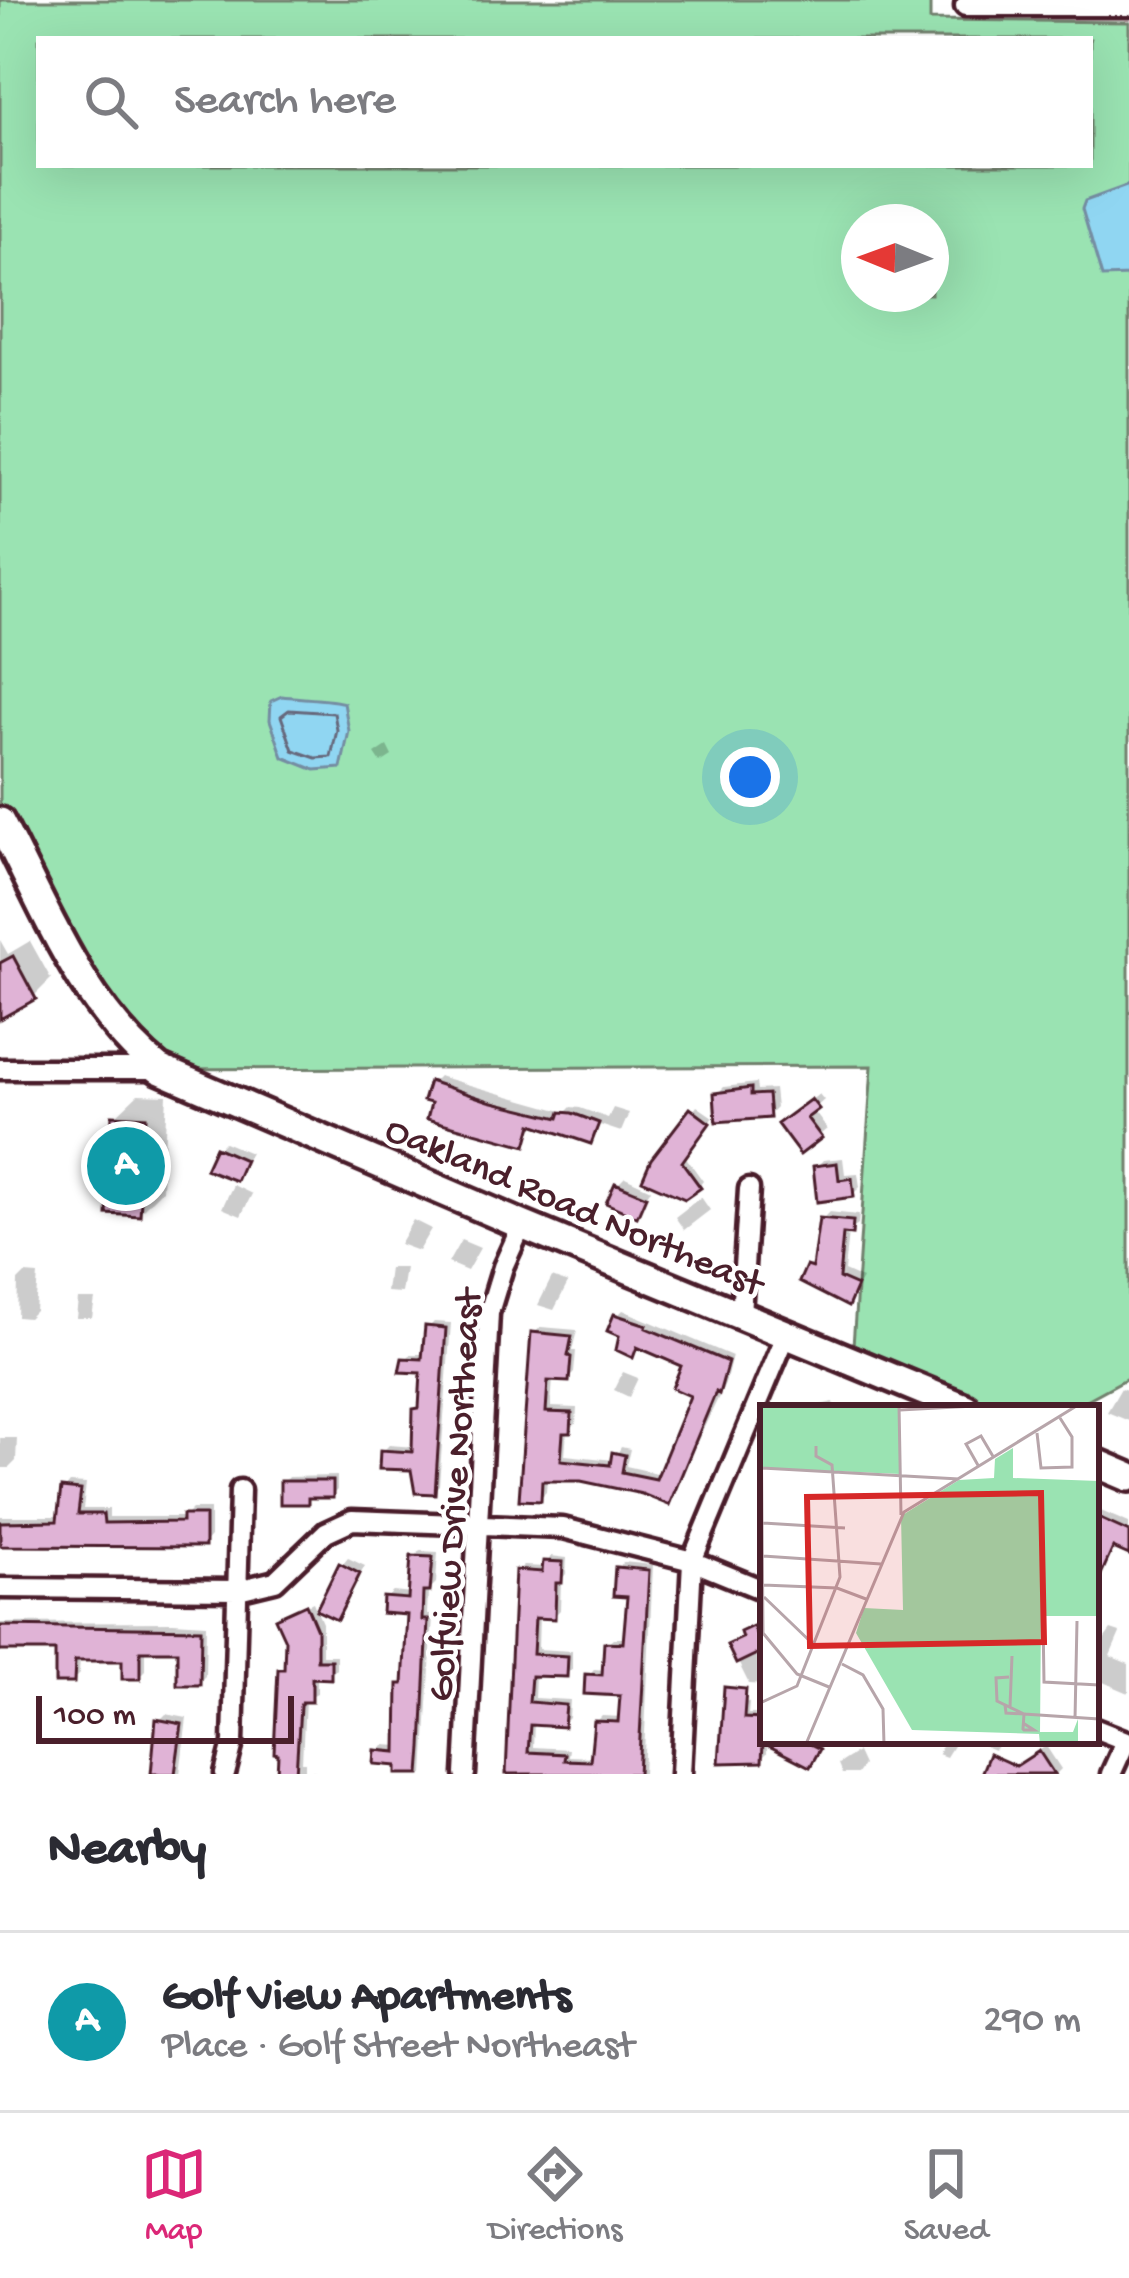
<!DOCTYPE html>
<meta charset="utf-8">
<style>
body{margin:0;font-family:"Gochi Hand",sans-serif;background:#f2f2f3;color:#2b2b33}
.compass{position:absolute;left:841px;top:204px;width:108px;height:108px;border-radius:50%;background:#fff;box-shadow:0 12px 48px #0002;rotate:271deg}
.scale{position:absolute;left:36px;bottom:30px;width:258px;box-sizing:border-box;padding-left:12px;border:6px solid #4a1f2b;border-top:0;font-size:33px;line-height:42px;white-space:nowrap;color:#4a1f2b;-webkit-text-stroke:9px #fff;paint-order:stroke}
.you{position:absolute;left:750px;top:777px;width:42px;height:42px;margin:-30px;border:9px solid #fff;border-radius:50%;background:#1a73e8;box-shadow:0 0 0 18px #1a73e833}
.badge{display:grid;place-items:center;width:78px;height:78px;border-radius:50%;background:#db2777;color:#fff;font-size:39px;font-weight:700}
.pin{position:absolute;translate:-50% -50%;border:6px solid #fff;box-shadow:0 3px 12px #0006}
.list{margin:0;padding:0;list-style:none}
h2{display:flex;justify-content:space-between;align-items:center;height:156px;margin:0;padding:0 48px;font-size:51px}
h2 small{font-size:39px;font-weight:400;color:#7c7c81}
.list li{display:grid;grid-template-columns:78px 1fr auto;gap:36px;align-items:center;box-sizing:border-box;height:180px;padding:0 48px;border-top:3px solid #e1e1e2}
.list b{display:block;font-size:45px;white-space:nowrap}
.list p{margin:0;font-size:39px;white-space:nowrap;color:#7c7c81}
.list em{font-size:39px;font-style:normal;color:#7c7c81}
.icon{flex:none;width:66px;height:66px;fill:none;stroke:currentColor;stroke-width:2;stroke-linecap:round;stroke-linejoin:round}
.map{position:relative;flex:none;width:1129px;height:1774px;overflow:hidden}
.search{position:absolute;background:#fff;box-shadow:0 12px 48px #0002;left:36px;right:36px;top:36px;height:132px;display:flex;align-items:center;gap:30px;box-sizing:border-box;padding:0 42px;border-radius:0px;color:#7c7c81;font-size:45px}
.sheet{height:336px;background:#fff}
nav{display:flex;justify-content:space-around;align-items:center;box-sizing:border-box;height:168px;border-top:3px solid #e1e1e2;background:#fff;font-size:33px;color:#7c7c81}
nav a{display:grid;justify-items:center;gap:6px}
nav .on{color:#db2777}
.map>svg:first-child{display:block}
.green{fill:#9ae3b2;stroke:#72816e;stroke-width:3;fill-rule:evenodd}
.water{fill:#90d6f2;stroke:#748da2;stroke-width:3}
.shadow{fill:#0003}
.lines{fill:none;stroke-linecap:round;stroke-linejoin:round}
.shore{stroke:#66687b;stroke-width:3}
.building{fill:#e0b3d6;stroke:#4a1f2b;stroke-width:3}
.minor-casing{stroke:#4a1f2b;stroke-width:27}
.secondary-casing{stroke:#4a1f2b;stroke-width:36}
.minor{stroke:#fff;stroke-width:18}
.secondary{stroke:#fff;stroke-width:27}
.labels{text-anchor:middle;stroke-width:9;stroke-linejoin:round;paint-order:stroke}
.street-label{font-size:39px;fill:#4a1f2b;stroke:#fff}
.inset-road{fill:none;stroke:#b7a5aa;stroke-width:3}
.view{fill:#d62828;fill-opacity:0.15;stroke:#d62828;stroke-width:6}
.inset-edge{fill:none;stroke:#4a1f2b;stroke-width:6}
</style>
<div class="map">
<svg width="1129" height="1774" viewBox="0 0 1129 1774">
<rect width="100%" height="100%" fill="#fff"/>
<filter id="ink" filterUnits="userSpaceOnUse"><feTurbulence type="fractalNoise" baseFrequency=".00833" numOctaves="2"/><feDisplacementMap in="SourceGraphic" scale="24" xChannelSelector="R" yChannelSelector="G"/><feConvolveMatrix kernelMatrix="1 2 1 2 8 2 1 2 1" color-interpolation-filters="sRGB"/></filter>
<g filter="url(#ink)">
<!-- green -->
<path class="green" d="M 0,0 L 930,0 L 930,20 L 1129,22 L 1129,1377 L 1072,1408 L 985,1408 L 852,1361 L 872,1066 L 159,1069 L 125,1041 L 0,822 ZM 39,39 L 1090,39 L 1090,165 L 39,165 ZM 859,222 L 931,222 L 931,294 L 859,294 Z"/>
<!-- water -->
<path class="water" d="M 1129,185 L 1129,276 L 1102,277 L 1082,209 L 1085,201 Z
M 282,696 C 296,698 336,699 344,703 L 349,731 L 341,768 L 315,770 L 283,757 L 270,720 L 271,701 Z"/>
<!-- shadow -->
<path class="shadow" d="M 387,746 L 392,756 L 381,763 L 375,754 Z
M 0,940 L 8,954 L 30,941 L 51,979 L 34,996 L 0,1015 Z
M 438,1076 L 566,1112 L 571,1107 L 580,1108 L 608,1118 L 613,1108 L 629,1113 L 621,1132 L 600,1125 L 590,1141 L 536,1122 L 525,1143 L 435,1101 L 431,1083 Z
M 756,1083 L 757,1090 L 774,1089 L 776,1108 L 769,1115 L 717,1094 L 724,1087 Z
M 138,1094 L 167,1095 L 162,1190 L 139,1213 L 115,1116 Z
M 819,1094 L 824,1100 L 813,1110 L 827,1129 L 801,1150 L 788,1118 Z
M 697,1106 L 713,1117 L 685,1156 L 703,1181 L 699,1186 L 646,1178 Z
M 224,1142 L 250,1153 L 235,1178 L 217,1149 Z
M 843,1158 L 845,1174 L 858,1173 L 860,1187 L 853,1194 L 816,1167 L 823,1160 Z
M 625,1177 L 651,1189 L 636,1213 L 618,1184 Z
M 233,1185 L 252,1194 L 241,1216 L 222,1208 Z
M 701,1197 L 710,1210 L 684,1230 L 675,1217 Z
M 829,1212 L 859,1215 L 858,1225 L 848,1232 L 844,1271 L 862,1279 L 848,1304 L 808,1267 L 816,1259 L 822,1219 Z
M 413,1220 L 431,1229 L 418,1251 L 399,1244 Z
M 461,1240 L 480,1248 L 467,1271 L 448,1263 Z
M 389,1268 L 405,1268 L 401,1293 L 386,1292 Z
M 25,1274 L 38,1275 L 35,1311 L 28,1318 L 17,1317 L 18,1281 Z
M 552,1277 L 568,1283 L 554,1310 L 538,1305 Z
M 78,1299 L 95,1299 L 92,1318 L 76,1318 Z
M 623,1310 L 732,1356 L 725,1384 L 668,1502 L 643,1491 L 582,1478 L 547,1478 L 546,1492 L 540,1498 L 534,1333 L 541,1327 L 577,1330 L 572,1351 L 576,1351 L 574,1373 L 568,1379 L 553,1378 L 551,1407 L 577,1408 L 576,1424 L 567,1430 L 565,1455 L 614,1460 L 621,1447 L 630,1449 L 626,1466 L 661,1474 L 694,1394 L 685,1364 L 640,1345 L 632,1354 L 617,1316 Z
M 434,1322 L 451,1323 L 439,1485 L 433,1491 L 413,1468 L 383,1451 L 389,1445 L 415,1447 L 424,1370 L 405,1360 L 411,1354 L 425,1354 L 428,1328 Z
M 623,1372 L 638,1378 L 629,1397 L 614,1390 Z
M 1121,1388 L 1129,1391 L 1129,1421 L 1107,1412 Z
M 834,1402 L 835,1408 L 805,1408 Z
M 0,1438 L 17,1438 L 16,1461 L 9,1468 L 0,1468 Z
M 337,1476 L 337,1490 L 332,1495 L 313,1495 L 307,1501 L 283,1483 L 288,1477 Z
M 70,1483 L 86,1484 L 83,1509 L 109,1509 L 109,1517 L 184,1517 L 192,1509 L 210,1509 L 210,1537 L 204,1544 L 0,1544 L 0,1516 L 61,1516 L 64,1490 Z
M 1096,1509 L 1129,1523 L 1129,1552 L 1096,1538 Z
M 420,1551 L 438,1552 L 436,1583 L 428,1591 L 427,1615 L 433,1615 L 424,1774 L 400,1774 L 400,1763 L 378,1752 L 384,1745 L 400,1746 L 401,1685 L 407,1680 L 410,1612 L 386,1598 L 393,1592 L 412,1594 L 414,1558 Z
M 551,1556 L 567,1558 L 566,1574 L 561,1580 L 560,1610 L 554,1616 L 539,1615 L 538,1649 L 572,1651 L 572,1669 L 566,1674 L 535,1673 L 534,1698 L 570,1700 L 569,1718 L 563,1724 L 534,1722 L 533,1747 L 569,1749 L 568,1756 L 594,1757 L 596,1722 L 602,1716 L 622,1717 L 623,1693 L 588,1675 L 594,1669 L 605,1670 L 607,1643 L 613,1638 L 626,1638 L 630,1594 L 618,1568 L 623,1562 L 653,1565 L 643,1774 L 507,1774 L 518,1571 L 524,1566 L 545,1567 Z
M 348,1558 L 365,1566 L 336,1617 L 342,1565 Z
M 313,1602 L 322,1623 L 322,1655 L 336,1655 L 336,1669 L 329,1676 L 317,1676 L 317,1693 L 305,1699 L 302,1762 L 305,1762 L 305,1770 L 317,1771 L 317,1774 L 275,1774 L 278,1774 L 281,1670 L 287,1664 L 288,1639 L 279,1619 Z
M 173,1622 L 206,1624 L 205,1676 L 199,1682 L 180,1648 L 145,1648 L 145,1670 L 139,1676 L 125,1658 L 80,1658 L 79,1674 L 73,1680 L 58,1648 L 0,1648 L 0,1623 Z
M 759,1622 L 763,1629 L 763,1685 L 749,1684 L 730,1646 Z
M 1111,1630 L 1120,1633 L 1110,1656 L 1129,1664 L 1129,1693 L 1096,1679 L 1096,1650 Z
M 731,1694 L 749,1703 L 748,1714 L 763,1714 L 763,1741 L 821,1741 L 815,1758 L 810,1764 L 767,1744 L 767,1753 L 761,1759 Z
M 166,1714 L 187,1718 L 180,1774 L 153,1774 L 159,1721 Z
M 943,1741 L 956,1741 L 946,1757 L 938,1754 Z
M 973,1741 L 1001,1741 L 994,1750 Z
M 1046,1746 L 1061,1769 L 1056,1774 L 1034,1774 L 1031,1756 Z
M 857,1752 L 863,1765 L 857,1774 L 842,1774 L 838,1764 Z"/>
<g class="lines">
<!-- shore -->
<path class="shore" d="M 289,710 L 334,713 L 337,730 L 331,757 L 316,758 L 293,750 L 281,716 Z"/>
</g>
<!-- building -->
<path class="building" d="M 13,956 L 36,999 L 0,1019 L 0,963 Z
M 429,1081 L 489,1101 L 559,1118 L 561,1112 L 572,1113 L 599,1123 L 591,1144 L 532,1124 L 526,1146 L 427,1119 L 431,1103 L 423,1101 Z
M 751,1088 L 751,1095 L 768,1094 L 770,1118 L 716,1122 L 714,1093 Z
M 811,1099 L 819,1109 L 807,1118 L 822,1138 L 800,1155 L 777,1124 Z
M 690,1108 L 710,1123 L 682,1162 L 701,1188 L 685,1199 L 642,1180 L 651,1159 Z
M 112,1115 L 146,1117 L 140,1216 L 107,1214 Z
M 215,1147 L 245,1160 L 236,1181 L 205,1169 Z
M 837,1163 L 839,1180 L 852,1178 L 854,1197 L 817,1202 L 813,1166 Z
M 615,1183 L 646,1196 L 637,1217 L 606,1203 Z
M 819,1218 L 853,1221 L 852,1235 L 843,1234 L 839,1278 L 857,1286 L 848,1307 L 799,1282 L 806,1266 L 812,1268 Z
M 614,1314 L 647,1325 L 646,1328 L 728,1362 L 719,1394 L 716,1392 L 669,1505 L 642,1494 L 581,1481 L 542,1481 L 541,1501 L 519,1500 L 531,1332 L 572,1336 L 568,1356 L 571,1357 L 569,1382 L 548,1381 L 546,1412 L 572,1413 L 571,1433 L 563,1433 L 561,1460 L 610,1465 L 612,1452 L 625,1455 L 622,1472 L 656,1479 L 690,1396 L 672,1388 L 681,1366 L 637,1347 L 633,1358 L 616,1350 L 619,1336 L 607,1331 Z
M 425,1326 L 446,1328 L 435,1494 L 415,1493 L 411,1470 L 379,1469 L 380,1450 L 412,1452 L 413,1409 L 419,1408 L 421,1373 L 399,1372 L 402,1358 L 422,1359 Z
M 280,1481 L 333,1481 L 333,1498 L 308,1498 L 308,1504 L 280,1504 Z
M 61,1488 L 81,1490 L 78,1514 L 103,1514 L 104,1523 L 182,1522 L 182,1515 L 205,1515 L 205,1547 L 0,1546 L 0,1522 L 57,1521 Z
M 1096,1517 L 1129,1532 L 1129,1555 L 1113,1548 L 1096,1586 Z
M 411,1556 L 433,1557 L 430,1592 L 423,1592 L 422,1620 L 428,1620 L 422,1748 L 420,1774 L 397,1774 L 397,1766 L 374,1764 L 375,1750 L 397,1752 L 398,1684 L 403,1684 L 407,1615 L 382,1613 L 383,1597 L 408,1599 Z
M 543,1561 L 563,1562 L 562,1583 L 556,1583 L 555,1619 L 535,1618 L 533,1654 L 568,1656 L 567,1677 L 531,1676 L 529,1702 L 566,1705 L 564,1727 L 530,1725 L 528,1752 L 565,1754 L 564,1760 L 590,1761 L 594,1721 L 618,1722 L 620,1696 L 584,1694 L 585,1674 L 602,1675 L 604,1642 L 623,1643 L 627,1597 L 613,1596 L 615,1567 L 649,1570 L 638,1774 L 506,1774 L 515,1570 L 542,1572 Z
M 339,1563 L 360,1574 L 337,1620 L 316,1610 Z
M 306,1604 L 317,1630 L 317,1660 L 331,1660 L 331,1679 L 312,1678 L 312,1702 L 302,1702 L 300,1706 L 296,1774 L 277,1774 L 278,1754 L 274,1753 L 278,1669 L 284,1669 L 285,1640 L 275,1618 Z
M 0,1626 L 201,1629 L 200,1685 L 177,1685 L 177,1651 L 140,1651 L 140,1679 L 122,1679 L 122,1661 L 75,1661 L 74,1683 L 55,1683 L 55,1651 L 0,1651 Z
M 753,1626 L 763,1651 L 736,1664 L 727,1645 L 742,1638 L 740,1632 Z
M 724,1687 L 746,1689 L 744,1718 L 763,1719 L 763,1741 L 804,1741 L 820,1749 L 810,1767 L 763,1743 L 762,1762 L 719,1763 Z
M 156,1719 L 182,1724 L 175,1774 L 151,1774 Z
M 1039,1751 L 1054,1774 L 981,1774 L 989,1754 L 1016,1766 Z"/>
<g class="lines">
<!-- minor casing -->
<g class="minor-casing">
<path id="minor" d="M 965,6 L 1129,6
M 0,1069 L 159,1069
M 741,1314 L 749,1189
M 0,1588 L 238,1590 L 275,1581 L 326,1532 L 352,1520 L 563,1528 L 692,1561 L 763,1590
M 1096,1729 L 1129,1742
M 225,1774 L 233,1743 L 240,1490
M 465,1774 L 489,1313 L 503,1267 L 522,1225
M 681,1774 L 692,1561 L 787,1333
M 1111,1774 L 1126,1741"/>
</g>
<!-- secondary casing -->
<g class="secondary-casing">
<path id="secondary" d="M 0,822 C 45,908 82,1007 159,1069 L 522,1225 L 965,1408
M 1096,1463 L 1129,1477"/>
</g>
<!-- minor -->
<use href="#minor" class="minor"/>
<!-- secondary -->
<use href="#secondary" class="secondary"/>
</g>
</g>
<g class="labels">
<!-- street labels -->
<g class="street-label">
<text transform="translate(576 1203) rotate(23)" y="14">Oakland Road Northeast</text>
<text transform="translate(451 1495) rotate(-86)" y="14">Golfview Drive Northeast</text>
</g>
</g>
<!-- overview -->
<g transform="translate(760 1405)">
<rect width="339" height="339" fill="#fff"/>
<path d="M 1,0 L 139,0 L 140,69 L 3,63 ZM 253,43 L 253,73 L 339,76 L 339,211 L 281,211 L 280,327 L 313,327 L 318,314 L 318,339 L 280,339 L 279,329 L 152,325 L 96,228 L 104,203 L 143,205 L 141,111 L 199,75 L 234,73 L 235,54 Z" fill="#9ae3b2"/>
<path class="inset-road" d="M 1,0 L 3,228M 139,0 L 141,110M 140,5 L 233,0M 277,28 L 281,63 L 312,62 L 312,32 L 300,13M 219,62 L 206,39 L 221,31 L 234,53M 0,63 L 199,74M 3,118 L 85,123M 3,151 L 121,159M 3,180 L 77,183 L 106,194M 4,192 L 54,240M 283,215 L 284,277 L 339,280M 3,228 L 37,269 L 69,282M 82,259 L 103,270 L 123,304 L 124,339M 249,272 L 236,273 L 237,296 L 264,309 L 339,314M 0,298 L 37,281 L 80,172 L 72,60 L 56,51 L 56,41M 245,300 L 246,308 L 264,309 L 263,324 L 264,325 L 274,325 L 263,318M 250,302 L 252,251M 315,314 L 317,216M 46,339 L 144,107 L 318,0"/>
<path class="view" d="M 281,88 L 284,237 L 50,241 L 47,92 Z"/>
<rect width="339" height="339" class="inset-edge"/>
</g>
</svg>
<svg class="compass" viewBox="-18 -18 36 36"><path d="M0-13l5 13h-10z" fill="#e53935"/><path d="M0 13l5-13h-10z" fill="#7c7c81"/></svg>
<div class="scale">100 m</div>
<div class="you"></div>
<div class="pin badge" style="left:126px;top:1166px;background:#0f9aa8">A</div>
<div class="search"><svg class="icon" aria-label="search" viewBox="0 0 24 24"><circle cx="10" cy="10" r="6"/><path d="M15 15l6 6"/></svg>Search here</div>
</div>
<section class="sheet">
<h2>Nearby<small></small></h2>
<ul class="list">
<li><span class="badge" style="background:#0f9aa8">A</span><div><b>Golf View Apartments</b><p>Place · Golf Street Northeast</p></div><em>290 m</em></li>
</ul>
</section>
<nav>
<a class="on"><svg class="icon" aria-label="map" viewBox="0 0 24 24"><path d="M3 6l6-2 6 2 6-2v14l-6 2-6-2-6 2zM9 4v14M15 6v14"/></svg>Map</a>
<a><svg class="icon" aria-label="directions" viewBox="0 0 24 24"><path d="M12 3l9 9-9 9-9-9zM9 14v-3h6M13 9l2 2-2 2"/></svg>Directions</a>
<a><svg class="icon" aria-label="saved" viewBox="0 0 24 24"><path d="M7 4h10v16l-5-4-5 4z"/></svg>Saved</a>
</nav>
